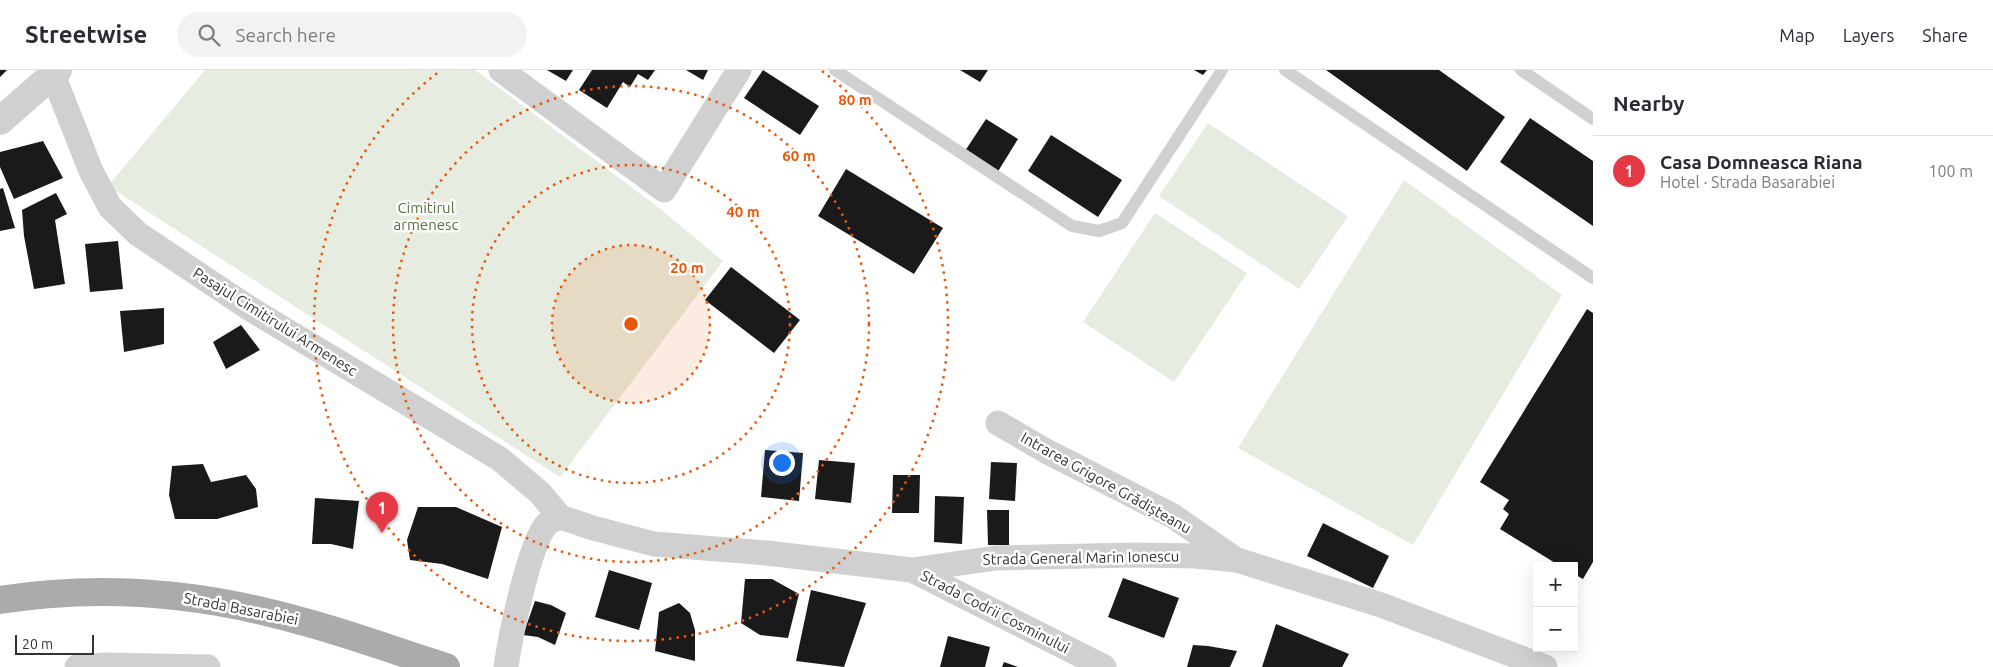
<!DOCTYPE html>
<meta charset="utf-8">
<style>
body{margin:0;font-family:Ubuntu,sans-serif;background:#f2f2f3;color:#2b2b33}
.controls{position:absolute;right:15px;bottom:15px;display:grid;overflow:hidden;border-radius:0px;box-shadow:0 5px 20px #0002}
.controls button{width:45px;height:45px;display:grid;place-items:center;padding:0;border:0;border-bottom:1px solid #e1e1e2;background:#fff;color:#2b2b33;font:25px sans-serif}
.scale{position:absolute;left:15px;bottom:12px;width:79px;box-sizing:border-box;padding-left:5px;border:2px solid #333;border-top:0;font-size:14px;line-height:18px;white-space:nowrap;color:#333;-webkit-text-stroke:4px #fff;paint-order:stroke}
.you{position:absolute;left:781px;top:392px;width:18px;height:18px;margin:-12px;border:4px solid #fff;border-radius:50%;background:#1a73e8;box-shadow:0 0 0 8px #1a73e833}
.badge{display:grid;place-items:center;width:32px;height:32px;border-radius:50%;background:#e63946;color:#fff;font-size:16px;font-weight:700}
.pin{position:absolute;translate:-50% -41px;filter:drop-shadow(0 1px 2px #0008)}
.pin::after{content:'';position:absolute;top:26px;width:18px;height:15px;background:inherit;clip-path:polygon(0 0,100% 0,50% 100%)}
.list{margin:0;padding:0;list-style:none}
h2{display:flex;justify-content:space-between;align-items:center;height:65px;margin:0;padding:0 20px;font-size:21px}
h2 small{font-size:16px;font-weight:400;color:#7c7c81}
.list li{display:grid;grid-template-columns:32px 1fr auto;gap:15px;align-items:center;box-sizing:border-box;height:70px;padding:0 20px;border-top:1px solid #e1e1e2}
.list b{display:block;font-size:19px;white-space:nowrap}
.list p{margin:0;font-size:16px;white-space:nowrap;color:#7c7c81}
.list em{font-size:16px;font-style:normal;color:#7c7c81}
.icon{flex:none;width:28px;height:28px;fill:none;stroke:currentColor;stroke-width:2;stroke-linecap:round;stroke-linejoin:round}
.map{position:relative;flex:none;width:1593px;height:597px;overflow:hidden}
header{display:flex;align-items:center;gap:30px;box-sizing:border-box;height:70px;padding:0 25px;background:#fff;border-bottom:1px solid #e1e1e2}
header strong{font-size:24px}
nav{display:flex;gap:28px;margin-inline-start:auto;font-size:18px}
.search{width:350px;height:45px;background:#f2f2f3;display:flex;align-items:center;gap:12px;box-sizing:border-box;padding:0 18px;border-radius:28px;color:#7c7c81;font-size:19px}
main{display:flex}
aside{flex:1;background:#fff}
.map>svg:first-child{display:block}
.green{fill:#e6ecdf}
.building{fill:#1a1a1a}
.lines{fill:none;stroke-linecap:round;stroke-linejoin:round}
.service{stroke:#d0d0d0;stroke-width:12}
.minor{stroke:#d0d0d0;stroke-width:25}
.tertiary{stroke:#d0d0d0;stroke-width:28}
.primary{stroke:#ababab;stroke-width:28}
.ring{fill:none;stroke:#e8590c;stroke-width:2.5;stroke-dasharray:2.5 5}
.labels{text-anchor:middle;stroke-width:5;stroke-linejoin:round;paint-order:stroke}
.park-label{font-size:15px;fill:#56703f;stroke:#fff}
.street-label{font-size:15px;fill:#333;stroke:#fff}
.centre{fill:#e8590c;stroke:#fff;stroke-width:2.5}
.ring-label{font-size:15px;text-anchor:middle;font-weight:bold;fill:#e8590c;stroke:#fff;stroke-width:5;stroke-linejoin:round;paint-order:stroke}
</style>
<header>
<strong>Streetwise</strong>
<div class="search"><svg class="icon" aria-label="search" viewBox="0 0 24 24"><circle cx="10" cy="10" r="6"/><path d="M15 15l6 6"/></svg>Search here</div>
<nav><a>Map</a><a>Layers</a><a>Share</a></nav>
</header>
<main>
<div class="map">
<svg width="1593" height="597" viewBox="0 0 1593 597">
<rect width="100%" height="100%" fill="#fff"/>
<!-- green -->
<path class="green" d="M 205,0 L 475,0 L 654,134 L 723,191 L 560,407 L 108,116 Z
M 1208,53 L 1348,146 L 1299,219 L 1159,126 Z
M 1404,110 L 1562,225 L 1413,475 L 1238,378 Z
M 1155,143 L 1247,203 L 1174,312 L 1083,252 Z"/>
<!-- building -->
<path class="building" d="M 0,0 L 7,0 L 0,7 Z
M 547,0 L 573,0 L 566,11 Z
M 592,0 L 655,0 L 648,10 L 638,4 L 630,17 L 623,12 L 607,38 L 579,20 Z
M 686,0 L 708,0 L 703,10 Z
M 763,0 L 819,36 L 800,65 L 744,28 Z
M 960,0 L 988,0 L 980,12 Z
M 1194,0 L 1207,0 L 1203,5 Z
M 1326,0 L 1439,0 L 1505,47 L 1467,101 Z
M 1530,48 L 1593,91 L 1593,156 L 1500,92 Z
M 986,49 L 1018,69 L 997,103 L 965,81 Z
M 1051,65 L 1122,110 L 1098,147 L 1028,101 Z
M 43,71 L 63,108 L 14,129 L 0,97 L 0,82 Z
M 846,99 L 943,158 L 914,204 L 818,146 Z
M 3,118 L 15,158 L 0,161 L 0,119 Z
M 56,123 L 67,144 L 55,150 L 65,214 L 34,219 L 24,166 L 22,140 Z
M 118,171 L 123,219 L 90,222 L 85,174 Z
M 731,197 L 800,250 L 774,283 L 705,230 Z
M 164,238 L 164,274 L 124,282 L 120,241 Z
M 1587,239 L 1593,243 L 1593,492 L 1583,509 L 1574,504 L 1574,496 L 1560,496 L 1500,459 L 1509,444 L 1503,439 L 1509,430 L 1480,412 Z
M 241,255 L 260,280 L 226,299 L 213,272 Z
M 765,380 L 803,383 L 799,431 L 761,427 Z
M 819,390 L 855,393 L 851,433 L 815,429 Z
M 991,392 L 1017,393 L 1015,431 L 989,429 Z
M 203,394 L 211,412 L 246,405 L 256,419 L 258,437 L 217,449 L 175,449 L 169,425 L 172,396 Z
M 893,405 L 920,405 L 919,443 L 892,443 Z
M 935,426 L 964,427 L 962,474 L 934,472 Z
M 315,428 L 359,431 L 353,479 L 331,474 L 312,474 Z
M 418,437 L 456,437 L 502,457 L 488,509 L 442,494 L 410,490 L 407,470 Z
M 987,440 L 1009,440 L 1009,475 L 988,475 Z
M 1323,453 L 1389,486 L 1373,518 L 1307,486 Z
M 609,500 L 652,513 L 639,560 L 595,547 Z
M 1123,508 L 1179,528 L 1164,568 L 1108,547 Z
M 745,509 L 772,509 L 799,524 L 788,568 L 760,565 L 741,553 Z
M 811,520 L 866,533 L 844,597 L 796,591 Z
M 535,531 L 551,535 L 566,543 L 555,575 L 538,567 L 523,565 Z
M 679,533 L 690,543 L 695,560 L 695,591 L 655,581 L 659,542 Z
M 1276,554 L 1349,584 L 1342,597 L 1262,597 Z
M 948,566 L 990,577 L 985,597 L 940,597 Z
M 1193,575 L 1208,576 L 1237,581 L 1230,597 L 1187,597 Z
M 1004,592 L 1018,597 L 1002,597 Z"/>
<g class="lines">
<!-- service -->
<path class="service" d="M 835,0 L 1072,156 L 1099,161 L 1122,153 L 1222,0
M 1285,0 L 1593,208
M 1521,0 L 1593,49"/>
<!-- minor -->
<path class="minor" d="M 501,0 L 664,120 L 739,0
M 53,5 L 91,101 L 110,137 L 138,164 L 252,240 L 500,389 L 540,423 L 560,447
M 998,353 L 1046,381 L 1173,446 L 1235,489
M 912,500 L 1104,597
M 77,597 L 103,595 L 208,597
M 506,597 C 510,568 529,475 546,455 C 549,451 556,449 560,447 L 593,458 L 654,474 L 767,483 L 912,500 L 996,488 L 1136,485 L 1195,486 L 1237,490 L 1381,535 L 1545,597"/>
<!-- tertiary -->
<path class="tertiary" d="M 0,51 L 58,0"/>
<!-- primary -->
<path class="primary" d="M 0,530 C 101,514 203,523 301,551 C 350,564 398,582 446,597"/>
</g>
<!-- distance rings -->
<circle cx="631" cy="254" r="79" fill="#e8590c" fill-opacity=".12"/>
<g class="ring">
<circle cx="631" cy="254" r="79"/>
<circle cx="631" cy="254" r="159"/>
<circle cx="631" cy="254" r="238"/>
<path d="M822 1A317 317 0 1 1 440 1"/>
</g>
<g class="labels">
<!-- park labels -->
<g class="park-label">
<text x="426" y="143">Cimitirul<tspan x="426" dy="17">armenesc</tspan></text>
</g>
<!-- street labels -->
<g class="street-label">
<text transform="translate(275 252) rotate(32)" y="5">Pasajul Cimitirului Armenesc</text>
<text transform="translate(1106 413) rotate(29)" y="5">Intrarea Grigore Grădișteanu</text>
<text transform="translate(1081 488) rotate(-1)" y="5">Strada General Marin Ionescu</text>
<text transform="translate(241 539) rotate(11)" y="5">Strada Basarabiei</text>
<text transform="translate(995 542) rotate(27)" y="5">Strada Codrii Cosminului</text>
</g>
</g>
<circle cx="631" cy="254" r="8" class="centre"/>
<g class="ring-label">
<text x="855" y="35">80 m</text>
<text x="799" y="91">60 m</text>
<text x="743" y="147">40 m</text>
<text x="687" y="203">20 m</text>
</g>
</svg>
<div class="controls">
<button>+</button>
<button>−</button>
</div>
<div class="scale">20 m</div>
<div class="you"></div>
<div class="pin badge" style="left:382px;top:463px">1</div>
</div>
<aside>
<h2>Nearby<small></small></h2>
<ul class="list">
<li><span class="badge">1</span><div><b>Casa Domneasca Riana</b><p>Hotel · Strada Basarabiei</p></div><em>100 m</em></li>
</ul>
</aside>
</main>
